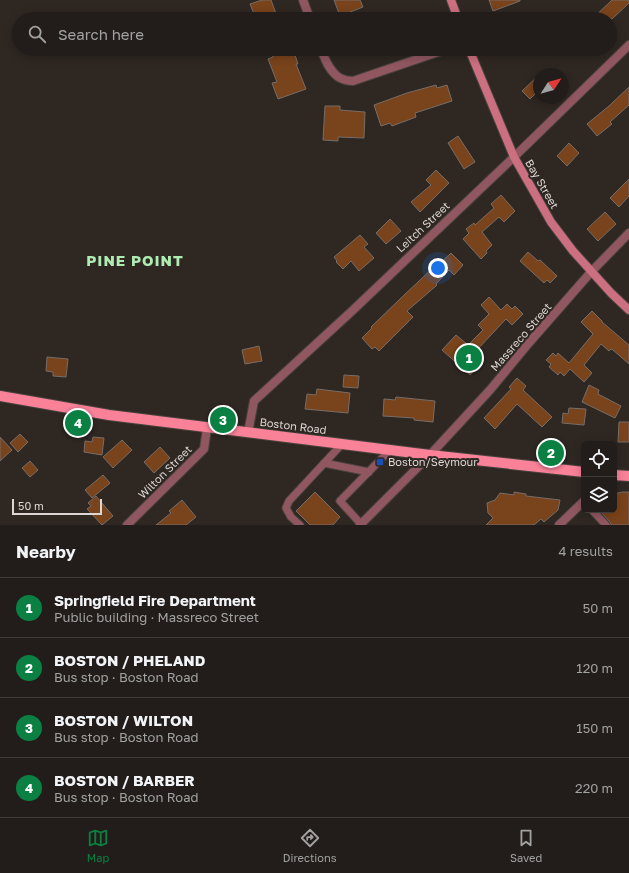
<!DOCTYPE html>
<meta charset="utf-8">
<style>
body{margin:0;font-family:"Golos Text",sans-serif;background:#2a2623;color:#f1f3f6}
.controls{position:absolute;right:12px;bottom:12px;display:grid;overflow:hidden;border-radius:6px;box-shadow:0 2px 10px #0003}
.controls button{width:36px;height:36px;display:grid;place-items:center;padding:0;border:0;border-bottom:1px solid #3f3b39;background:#221d1a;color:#f1f3f6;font:20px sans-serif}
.compass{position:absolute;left:533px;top:68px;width:36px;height:36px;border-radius:50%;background:#221d1a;box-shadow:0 2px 10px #0003;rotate:54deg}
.scale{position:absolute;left:12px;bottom:10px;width:90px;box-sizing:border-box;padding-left:4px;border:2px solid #dcd7d4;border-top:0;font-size:11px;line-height:14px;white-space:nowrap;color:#dcd7d4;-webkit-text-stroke:3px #2e2722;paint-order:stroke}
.you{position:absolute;left:438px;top:268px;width:14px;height:14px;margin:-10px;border:3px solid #fff;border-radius:50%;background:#1a73e8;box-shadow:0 0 0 6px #1a73e833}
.badge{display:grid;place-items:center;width:26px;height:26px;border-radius:50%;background:#0b8043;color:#fff;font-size:13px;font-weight:700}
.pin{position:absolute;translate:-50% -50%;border:2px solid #fff;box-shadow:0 1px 4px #0006}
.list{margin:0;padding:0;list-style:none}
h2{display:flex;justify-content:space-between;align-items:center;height:52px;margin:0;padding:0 16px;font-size:17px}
h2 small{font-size:13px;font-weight:400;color:#a2a2a2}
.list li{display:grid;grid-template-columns:26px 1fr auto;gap:12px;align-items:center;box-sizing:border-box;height:60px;padding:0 16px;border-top:1px solid #3f3b39}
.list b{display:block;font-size:15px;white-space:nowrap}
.list p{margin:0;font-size:13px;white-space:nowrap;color:#a2a2a2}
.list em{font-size:13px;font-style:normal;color:#a2a2a2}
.icon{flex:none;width:22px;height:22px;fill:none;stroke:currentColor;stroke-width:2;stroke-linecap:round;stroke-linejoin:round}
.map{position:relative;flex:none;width:629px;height:525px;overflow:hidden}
.search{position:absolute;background:#221d1a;box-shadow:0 2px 10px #0003;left:12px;right:12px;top:12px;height:44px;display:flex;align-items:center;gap:10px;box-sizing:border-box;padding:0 14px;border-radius:22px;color:#a2a2a2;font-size:15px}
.sheet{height:292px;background:#221d1a}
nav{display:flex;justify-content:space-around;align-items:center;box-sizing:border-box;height:56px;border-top:1px solid #3f3b39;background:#221d1a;font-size:11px;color:#a2a2a2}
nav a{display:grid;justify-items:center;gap:2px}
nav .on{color:#0b8043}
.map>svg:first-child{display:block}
.building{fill:#79431b;stroke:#776d68}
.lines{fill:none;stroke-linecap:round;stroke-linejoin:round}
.service-casing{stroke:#4a433e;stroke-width:9}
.minor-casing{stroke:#4a433e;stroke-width:10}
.secondary-casing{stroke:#4a433e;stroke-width:10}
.primary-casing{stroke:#4a433e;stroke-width:12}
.service{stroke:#915761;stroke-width:7}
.minor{stroke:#915761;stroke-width:8}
.secondary{stroke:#cc6f80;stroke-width:8}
.primary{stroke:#f98198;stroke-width:10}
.transit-dot{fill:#1a4fb4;stroke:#2e2722;stroke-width:1.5}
.labels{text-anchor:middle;stroke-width:4;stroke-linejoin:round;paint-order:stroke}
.street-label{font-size:11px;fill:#dcd7d4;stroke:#2e2722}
.poi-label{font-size:11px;fill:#dcd7d4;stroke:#2e2722;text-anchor:start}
.district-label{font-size:15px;font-weight:bold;letter-spacing:1px;fill:#afecb2;stroke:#2e2722}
</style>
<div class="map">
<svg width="629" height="525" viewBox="0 0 629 525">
<rect width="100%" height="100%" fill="#2e2722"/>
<!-- building -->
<path class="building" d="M 262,0 L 271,0 L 278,19 L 256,19 L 250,4 Z
M 334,0 L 360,0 L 363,7 L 340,16 Z
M 489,0 L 520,0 L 520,1 L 493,11 Z
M 612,0 L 629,0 L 629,3 L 612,19 L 592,19 Z
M 270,49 L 293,49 L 298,64 L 296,64 L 306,89 L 278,99 L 272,83 L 277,82 L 268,59 L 273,57 Z
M 539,75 L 539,90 L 530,99 L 522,91 Z
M 436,85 L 437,88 L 447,85 L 452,101 L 415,113 L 416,117 L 392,126 L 390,123 L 381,126 L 374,105 L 407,93 Z
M 629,87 L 629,105 L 610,122 L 612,124 L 597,136 L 587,124 L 609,106 Z
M 325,106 L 340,106 L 340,110 L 365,112 L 364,138 L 338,137 L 338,141 L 323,140 Z
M 458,136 L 475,162 L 464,169 L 448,143 Z
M 569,143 L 579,153 L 567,166 L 557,156 Z
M 436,170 L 449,183 L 420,212 L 411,202 L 431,185 L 426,180 Z
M 629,179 L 629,196 L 619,207 L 610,198 Z
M 501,195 L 515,211 L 504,222 L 499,217 L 482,232 L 492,245 L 486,251 L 487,253 L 481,259 L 463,239 L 469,233 L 466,229 L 474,223 L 475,225 L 494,208 L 491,204 Z
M 605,212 L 616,224 L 598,241 L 587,229 Z
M 390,219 L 401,231 L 386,244 L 376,233 Z
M 360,235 L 368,244 L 364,247 L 374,258 L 359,271 L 351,261 L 343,269 L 336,262 L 337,261 L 334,257 Z
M 528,252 L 538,261 L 540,260 L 557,276 L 550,283 L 547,280 L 544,283 L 520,261 Z
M 451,253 L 463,265 L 454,275 L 449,270 L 436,284 L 437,285 L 407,311 L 413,317 L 379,351 L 375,347 L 372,349 L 362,338 L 372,328 L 371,327 L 402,297 L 435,266 L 436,267 Z
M 489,297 L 501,310 L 507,304 L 512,309 L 515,306 L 523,314 L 512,325 L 506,319 L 475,352 L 484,360 L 470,375 L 442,350 L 456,335 L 468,345 L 483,330 L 478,325 L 489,314 L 481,305 Z
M 592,311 L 602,321 L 602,322 L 629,345 L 629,364 L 613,350 L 611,349 L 609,351 L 601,344 L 584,365 L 592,373 L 584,382 L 570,369 L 564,376 L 560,372 L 558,375 L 549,367 L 551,364 L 546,360 L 553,353 L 556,356 L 558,353 L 569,363 L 593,334 L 581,322 Z
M 259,346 L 262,361 L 245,364 L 242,350 Z
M 47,357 L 68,359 L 66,377 L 53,376 L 53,372 L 46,371 Z
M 344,375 L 359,376 L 358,388 L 343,387 Z
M 517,378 L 526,386 L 523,390 L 552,417 L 542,427 L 517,404 L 495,429 L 484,418 L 511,389 L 509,387 Z
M 589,385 L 599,390 L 598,394 L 621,406 L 615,418 L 582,402 Z
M 317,389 L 350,393 L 348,413 L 305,409 L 307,394 L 316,395 Z
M 396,397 L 435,401 L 433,422 L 414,420 L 414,418 L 383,416 L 384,399 L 395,400 Z
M 569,408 L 586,409 L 584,425 L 562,423 L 563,413 L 568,414 Z
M 619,422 L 629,422 L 629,442 L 618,442 Z
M 20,434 L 28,442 L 18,452 L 10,443 Z
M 0,437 L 12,450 L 0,461 Z
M 93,437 L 104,438 L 102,455 L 84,452 L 85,441 L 92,442 Z
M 122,440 L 132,450 L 113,468 L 103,457 Z
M 160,447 L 170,458 L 154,473 L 144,462 Z
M 30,461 L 38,470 L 30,477 L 22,468 Z
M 103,475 L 110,483 L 92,498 L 85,490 Z
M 315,492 L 340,517 L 333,525 L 310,525 L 296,511 Z
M 514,492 L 526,494 L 526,496 L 560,500 L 558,510 L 544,522 L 541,519 L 534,525 L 486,525 L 493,518 L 488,513 L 487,503 L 495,500 L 500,493 L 514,495 Z
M 622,492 L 629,492 L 629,525 L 611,525 L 610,522 L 599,510 L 614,510 L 614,494 Z
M 96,496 L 113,516 L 102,525 L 87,509 L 91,506 L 88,503 Z
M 182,500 L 196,517 L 186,525 L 156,525 L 171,513 L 169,511 Z"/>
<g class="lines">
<!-- service casing -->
<g class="service-casing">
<path id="service" d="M 324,463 L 369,472
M 592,510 L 606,525
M 361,524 L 340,501 L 390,450
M 300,525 L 291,517 L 286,508 L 289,501 L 342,444"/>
</g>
<!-- minor casing -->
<g class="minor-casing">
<path id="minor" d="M 303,0 L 310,19
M 321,49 C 325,60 330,72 340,78 C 344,80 349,81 353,81 L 447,49
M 248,433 L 254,401 L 352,311 L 514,157 L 629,45
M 127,525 L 204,449 L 207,428
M 360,525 L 430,455 L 490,390 L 528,344 L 591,272 L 629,233
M 559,525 L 584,501"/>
</g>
<!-- secondary casing -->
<g class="secondary-casing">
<path id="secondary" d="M 451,0 L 458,19
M 469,49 L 514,157 L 551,222 L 573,251 L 611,293 L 629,310"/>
</g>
<!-- primary casing -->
<g class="primary-casing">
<path id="primary" d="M 0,396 L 109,415 L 430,455 L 584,472
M 614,475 L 629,476"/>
</g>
<!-- service -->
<use href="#service" class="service"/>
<!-- minor -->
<use href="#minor" class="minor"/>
<!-- secondary -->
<use href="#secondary" class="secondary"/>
<!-- primary -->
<use href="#primary" class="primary"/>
</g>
<!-- markers -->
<rect class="transit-dot" x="376" y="458" width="8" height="8" rx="2"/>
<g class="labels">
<!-- street labels -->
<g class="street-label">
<text transform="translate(542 184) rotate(60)" y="4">Bay Street</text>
<text transform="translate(423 227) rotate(-43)" y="4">Leitch Street</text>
<text transform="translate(521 337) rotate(-49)" y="4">Massreco Street</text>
<text transform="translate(293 426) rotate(7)" y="4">Boston Road</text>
<text transform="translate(165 472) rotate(-45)" y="4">Wilton Street</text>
</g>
<!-- poi labels -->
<g class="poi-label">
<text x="388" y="466">Boston/Seymour</text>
</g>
<!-- district labels -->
<g class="district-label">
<text x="135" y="266">PINE POINT</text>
</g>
</g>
</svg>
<div class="controls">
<button><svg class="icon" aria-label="locate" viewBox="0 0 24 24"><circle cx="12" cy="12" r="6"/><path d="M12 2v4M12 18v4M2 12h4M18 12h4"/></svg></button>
<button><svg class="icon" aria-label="layers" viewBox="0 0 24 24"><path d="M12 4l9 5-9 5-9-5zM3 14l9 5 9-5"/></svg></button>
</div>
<svg class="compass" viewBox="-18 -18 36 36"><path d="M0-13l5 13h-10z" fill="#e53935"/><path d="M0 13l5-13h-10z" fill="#a2a2a2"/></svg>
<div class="scale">50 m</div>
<div class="you"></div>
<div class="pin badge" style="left:469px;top:358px">1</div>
<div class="pin badge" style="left:551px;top:453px">2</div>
<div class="pin badge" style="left:223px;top:420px">3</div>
<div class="pin badge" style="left:78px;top:423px">4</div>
<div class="search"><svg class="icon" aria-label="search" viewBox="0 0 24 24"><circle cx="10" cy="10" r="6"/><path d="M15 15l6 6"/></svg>Search here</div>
</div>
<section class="sheet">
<h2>Nearby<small>4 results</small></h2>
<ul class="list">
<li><span class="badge">1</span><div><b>Springfield Fire Department</b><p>Public building · Massreco Street</p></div><em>50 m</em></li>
<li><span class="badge">2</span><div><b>BOSTON / PHELAND</b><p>Bus stop · Boston Road</p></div><em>120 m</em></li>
<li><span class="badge">3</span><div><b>BOSTON / WILTON</b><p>Bus stop · Boston Road</p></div><em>150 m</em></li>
<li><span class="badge">4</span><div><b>BOSTON / BARBER</b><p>Bus stop · Boston Road</p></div><em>220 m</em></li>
</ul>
</section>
<nav>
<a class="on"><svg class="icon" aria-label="map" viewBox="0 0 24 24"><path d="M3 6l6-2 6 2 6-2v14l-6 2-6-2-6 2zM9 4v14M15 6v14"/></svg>Map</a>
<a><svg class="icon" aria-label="directions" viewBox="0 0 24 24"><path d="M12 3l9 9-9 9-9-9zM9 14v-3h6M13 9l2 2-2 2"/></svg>Directions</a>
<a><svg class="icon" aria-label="saved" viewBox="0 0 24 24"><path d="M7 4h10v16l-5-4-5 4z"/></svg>Saved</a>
</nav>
